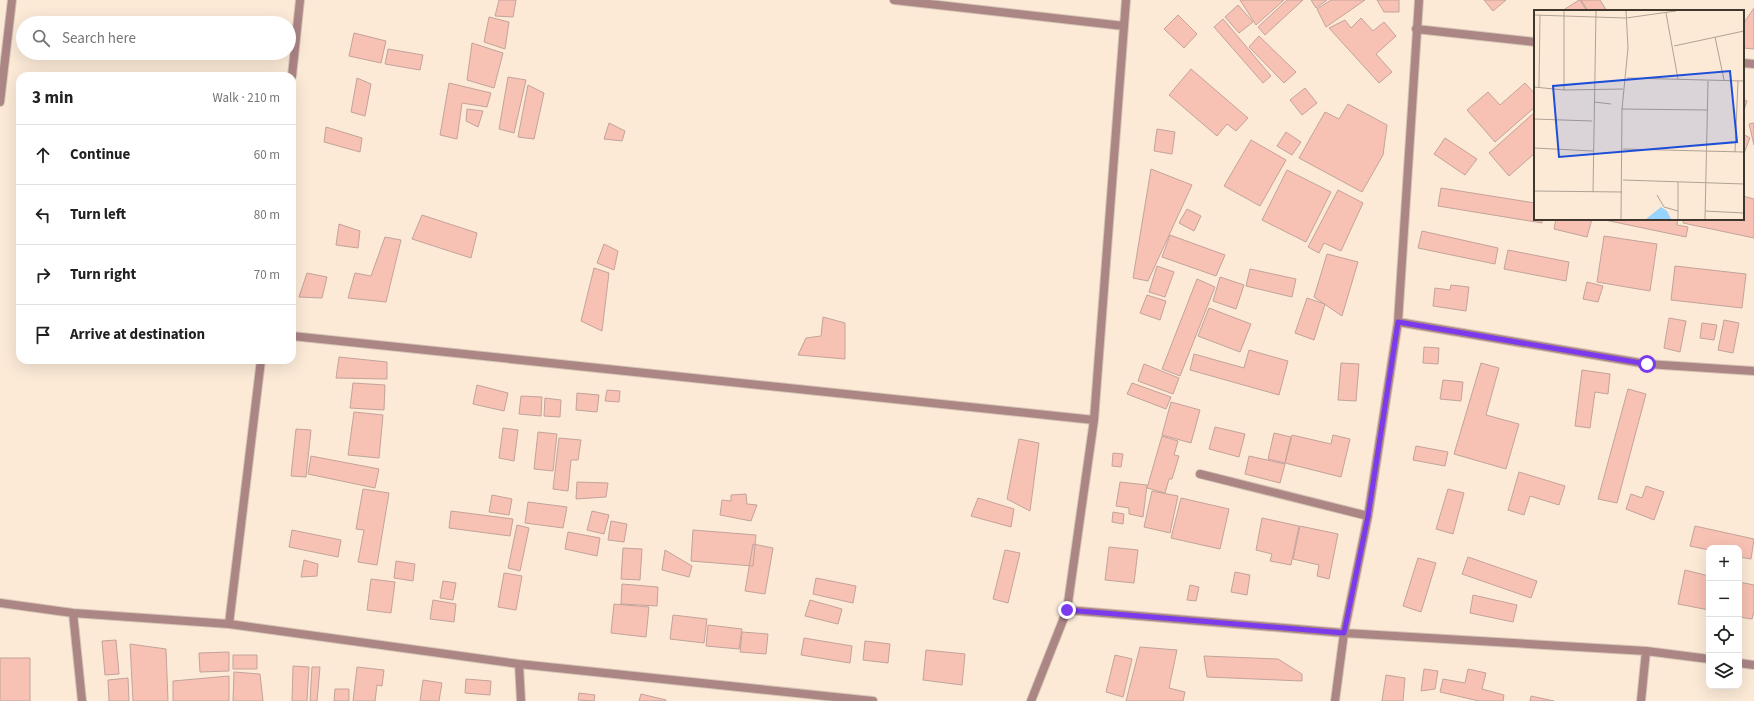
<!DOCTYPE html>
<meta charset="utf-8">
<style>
body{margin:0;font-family:"Source Sans 3",sans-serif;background:#f2f2f2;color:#222}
.controls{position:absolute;right:12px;bottom:12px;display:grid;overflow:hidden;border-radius:8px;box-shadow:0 4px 16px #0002}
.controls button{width:36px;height:36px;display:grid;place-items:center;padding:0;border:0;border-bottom:1px solid #e0e0e0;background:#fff;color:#222;font:20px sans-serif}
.stop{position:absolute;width:12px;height:12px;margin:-9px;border:3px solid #7c3aed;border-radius:50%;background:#fff}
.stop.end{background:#7c3aed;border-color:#fff;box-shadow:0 1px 4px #0008}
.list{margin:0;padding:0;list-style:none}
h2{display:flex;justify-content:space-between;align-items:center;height:52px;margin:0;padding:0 16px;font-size:17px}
h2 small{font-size:13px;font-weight:400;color:#767676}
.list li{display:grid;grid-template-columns:26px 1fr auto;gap:12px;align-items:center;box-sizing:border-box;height:60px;padding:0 16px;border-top:1px solid #e0e0e0}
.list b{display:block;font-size:15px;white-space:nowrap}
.list em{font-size:13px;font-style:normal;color:#767676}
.icon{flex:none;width:22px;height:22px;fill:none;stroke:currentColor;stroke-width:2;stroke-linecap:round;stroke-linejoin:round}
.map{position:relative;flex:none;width:1754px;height:701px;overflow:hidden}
.search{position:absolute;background:#fff;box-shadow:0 4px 16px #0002;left:16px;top:16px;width:280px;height:44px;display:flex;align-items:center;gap:10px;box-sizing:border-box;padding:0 14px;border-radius:22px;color:#767676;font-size:15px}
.panel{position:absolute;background:#fff;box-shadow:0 4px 16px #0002;left:16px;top:72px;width:280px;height:292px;border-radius:12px}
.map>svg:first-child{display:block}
.building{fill:#f7c1b3;stroke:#c3a39b}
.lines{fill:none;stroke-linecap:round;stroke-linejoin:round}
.minor-casing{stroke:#d6c6b5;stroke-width:10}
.minor{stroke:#ac8585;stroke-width:8}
.route{stroke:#7c3aed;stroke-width:5}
.inset-road{fill:none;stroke:#b0a293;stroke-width:1}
.view{fill:#1d4ed8;fill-opacity:0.15;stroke:#1d4ed8;stroke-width:2}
.inset-edge{fill:none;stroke:#3f362d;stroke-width:2}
</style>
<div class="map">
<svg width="1754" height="701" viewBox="0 0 1754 701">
<rect width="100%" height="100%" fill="#fcead7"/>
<!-- building -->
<path class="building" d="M 499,0 L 516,0 L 513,17 L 495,16 Z
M 1240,0 L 1284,0 L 1256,25 Z
M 1287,0 L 1303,0 L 1265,35 L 1258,27 Z
M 1311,0 L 1327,0 L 1316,8 Z
M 1331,0 L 1365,0 L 1326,27 L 1317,9 Z
M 1377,0 L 1399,0 L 1399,12 L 1384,12 Z
M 1484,0 L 1506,0 L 1493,11 Z
M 1580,0 L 1587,11 L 1562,11 L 1579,0 Z
M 1581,0 L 1600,0 L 1607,11 L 1588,11 Z
M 1238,5 L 1253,22 L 1239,33 L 1225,17 Z
M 1754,8 L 1754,49 L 1743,48 L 1743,24 Z
M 1178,15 L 1197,34 L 1184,48 L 1164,29 Z
M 489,17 L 509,22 L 505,49 L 484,42 Z
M 1361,18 L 1373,31 L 1384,22 L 1396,36 L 1376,54 L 1392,72 L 1379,83 L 1329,28 L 1345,20 L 1351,28 Z
M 1223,19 L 1271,76 L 1263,83 L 1214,27 Z
M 354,33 L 386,41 L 381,63 L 349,56 Z
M 1259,36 L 1296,72 L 1284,83 L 1249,47 Z
M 472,43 L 503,53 L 494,88 L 467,80 Z
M 388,49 L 423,55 L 420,70 L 385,64 Z
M 1191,69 L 1248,118 L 1236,131 L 1227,124 L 1217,136 L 1169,95 Z
M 508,77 L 526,80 L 514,133 L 499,129 Z
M 357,78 L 371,84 L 365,116 L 351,112 Z
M 449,83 L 491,93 L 487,107 L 462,103 L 457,139 L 440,135 Z
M 1525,83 L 1535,94 L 1535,107 L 1495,142 L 1467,110 L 1488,92 L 1500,105 Z
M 528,85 L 544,93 L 534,139 L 518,137 Z
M 1305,88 L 1317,103 L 1302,115 L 1290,100 Z
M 1743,99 L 1747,101 L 1743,113 Z
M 1348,104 L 1387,125 L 1383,155 L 1362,192 L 1299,158 L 1325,112 L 1339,119 Z
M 467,109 L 483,111 L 478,127 L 466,121 Z
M 1535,112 L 1535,153 L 1509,176 L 1489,153 Z
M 609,123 L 625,131 L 622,141 L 604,139 Z
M 1754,123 L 1754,145 L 1749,124 Z
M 326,127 L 362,138 L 360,152 L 324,142 Z
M 1157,129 L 1175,132 L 1172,154 L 1154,151 Z
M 1286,132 L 1301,142 L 1292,155 L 1277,146 Z
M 1743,134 L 1750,138 L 1743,156 Z
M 1445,138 L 1477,159 L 1465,175 L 1434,154 Z
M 1251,140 L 1286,160 L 1260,206 L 1224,186 Z
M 1151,169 L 1192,185 L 1148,281 L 1133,278 Z
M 1287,170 L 1331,192 L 1306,242 L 1262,220 Z
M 1441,188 L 1535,203 L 1535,219 L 1542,219 L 1542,223 L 1438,206 Z
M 1338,190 L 1363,203 L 1341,251 L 1324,243 L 1319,253 L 1308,247 Z
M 1743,196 L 1754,199 L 1754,238 L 1683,223 L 1684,219 L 1743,219 Z
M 1187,209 L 1201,216 L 1194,231 L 1179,223 Z
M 422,215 L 477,233 L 471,258 L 412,239 Z
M 1556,219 L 1592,219 L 1587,237 L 1554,229 Z
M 1600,219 L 1678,219 L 1677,225 L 1688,227 L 1686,237 Z
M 339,224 L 360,231 L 358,248 L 336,245 Z
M 1422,231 L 1498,248 L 1495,264 L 1418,248 Z
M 1170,235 L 1225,255 L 1216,276 L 1162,257 Z
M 1604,236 L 1657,244 L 1650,291 L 1597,282 Z
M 385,237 L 401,240 L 386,302 L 348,298 L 355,273 L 371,276 Z
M 604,244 L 618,251 L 614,270 L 597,263 Z
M 1508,250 L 1569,262 L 1566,281 L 1504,269 Z
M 1327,254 L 1358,262 L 1342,316 L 1314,297 Z
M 1157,266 L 1174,272 L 1165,297 L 1149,292 Z
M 1675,266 L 1746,274 L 1742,308 L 1671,300 Z
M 594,268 L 609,273 L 602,331 L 581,321 Z
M 1250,269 L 1296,279 L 1292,297 L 1246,286 Z
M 307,273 L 327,277 L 322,298 L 299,297 Z
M 1220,277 L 1244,285 L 1236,309 L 1213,301 Z
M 1197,279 L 1215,287 L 1180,376 L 1162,369 Z
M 1587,282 L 1603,286 L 1598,302 L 1583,299 Z
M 1451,285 L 1469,287 L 1466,311 L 1433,306 L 1435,288 L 1450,290 Z
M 1147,295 L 1166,301 L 1160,320 L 1140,313 Z
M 1307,298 L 1325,304 L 1314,340 L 1295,333 Z
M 1209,308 L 1251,324 L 1240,352 L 1198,336 Z
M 823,317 L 845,323 L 845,359 L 798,355 L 806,338 L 821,336 Z
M 1669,318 L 1686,321 L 1680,352 L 1664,348 Z
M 1724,320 L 1739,323 L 1733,353 L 1718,350 Z
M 1702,323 L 1717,325 L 1714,340 L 1700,338 Z
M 1424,347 L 1439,348 L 1438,364 L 1423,363 Z
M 1249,350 L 1288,361 L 1279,395 L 1190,370 L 1194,354 L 1244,368 Z
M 339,357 L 387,362 L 387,379 L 336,378 Z
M 1341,363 L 1359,364 L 1356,401 L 1338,400 Z
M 1481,363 L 1499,368 L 1486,415 L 1519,424 L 1506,469 L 1454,454 Z
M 1144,364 L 1179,378 L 1173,394 L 1138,381 Z
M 1582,370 L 1610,374 L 1608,394 L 1595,392 L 1590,428 L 1575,426 Z
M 1443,380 L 1463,382 L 1461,401 L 1440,399 Z
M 353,383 L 385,385 L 384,410 L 350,408 Z
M 1132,383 L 1171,397 L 1166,409 L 1127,394 Z
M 477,385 L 508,393 L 504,411 L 473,404 Z
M 1628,389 L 1646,394 L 1617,503 L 1598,499 Z
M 607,390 L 620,391 L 619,402 L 605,401 Z
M 577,393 L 599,395 L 597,412 L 576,410 Z
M 521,396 L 542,397 L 541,416 L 519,414 Z
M 545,398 L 561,400 L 560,417 L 544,416 Z
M 1171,402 L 1200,410 L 1191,443 L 1162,435 Z
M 354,412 L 383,415 L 379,458 L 348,455 Z
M 1215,427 L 1245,434 L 1239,457 L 1209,449 Z
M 503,428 L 518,430 L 514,461 L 499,458 Z
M 296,429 L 311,430 L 306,477 L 291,476 Z
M 538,432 L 557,434 L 553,471 L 534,469 Z
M 1274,433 L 1291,437 L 1285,463 L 1268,459 Z
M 1292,435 L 1331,444 L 1333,435 L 1350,439 L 1341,477 L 1285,463 Z
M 1162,436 L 1178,441 L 1174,455 L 1179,456 L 1172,479 L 1169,479 L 1165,493 L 1147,488 Z
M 559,438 L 581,440 L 578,460 L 571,460 L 568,491 L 553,489 Z
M 1019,439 L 1039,443 L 1030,511 L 1007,499 Z
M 1416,446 L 1448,452 L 1445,466 L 1413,460 Z
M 1113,453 L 1123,454 L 1121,467 L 1112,466 Z
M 311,456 L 379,469 L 375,488 L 308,474 Z
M 1249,456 L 1285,464 L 1280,483 L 1245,474 Z
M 1519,472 L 1565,486 L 1559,505 L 1530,496 L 1524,515 L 1508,510 Z
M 577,482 L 608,483 L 606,497 L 576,499 Z
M 1120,482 L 1147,485 L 1143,517 L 1129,514 L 1129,508 L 1116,506 Z
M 1646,486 L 1664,492 L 1654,520 L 1626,509 L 1631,494 L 1642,498 Z
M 363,489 L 389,493 L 377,565 L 358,562 L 364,530 L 356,529 Z
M 1448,489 L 1464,493 L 1453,534 L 1436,529 Z
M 1152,491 L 1178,496 L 1170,533 L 1144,527 Z
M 746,494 L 747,504 L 757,505 L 751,521 L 720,515 L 722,500 L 731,501 L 731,495 Z
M 492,495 L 512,499 L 509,515 L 489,512 Z
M 978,498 L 1014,509 L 1011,527 L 971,516 Z
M 1181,498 L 1229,509 L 1220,549 L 1171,538 Z
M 528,502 L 567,507 L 563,528 L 525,523 Z
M 451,511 L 513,519 L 510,536 L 449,528 Z
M 592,511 L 609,515 L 604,534 L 587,530 Z
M 1113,512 L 1124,514 L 1123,524 L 1112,522 Z
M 1262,518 L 1299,526 L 1291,565 L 1270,561 L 1272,554 L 1256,550 Z
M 611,521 L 627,524 L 624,542 L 608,540 Z
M 517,525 L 529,528 L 520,571 L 508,568 Z
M 1300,526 L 1338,534 L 1329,579 L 1317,576 L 1319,565 L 1293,559 Z
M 1695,526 L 1754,539 L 1751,559 L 1739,557 L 1739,548 L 1709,548 L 1709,550 L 1690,546 Z
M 292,530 L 341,540 L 338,557 L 289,547 Z
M 693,530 L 756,535 L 753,566 L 691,561 Z
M 568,532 L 600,538 L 597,556 L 565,549 Z
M 753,544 L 773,548 L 765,594 L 745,591 Z
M 1109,547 L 1138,550 L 1134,583 L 1105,580 Z
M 623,548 L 642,549 L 640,580 L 621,579 Z
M 665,550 L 692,566 L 689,577 L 662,570 Z
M 1005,550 L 1020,553 L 1008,603 L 993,599 Z
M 1468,557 L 1537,581 L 1531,598 L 1462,574 Z
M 1418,558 L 1436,563 L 1421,612 L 1403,606 Z
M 304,560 L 318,564 L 317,576 L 301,577 Z
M 396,561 L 415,564 L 413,581 L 394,578 Z
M 1685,570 L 1709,576 L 1709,610 L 1678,604 Z
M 1235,572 L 1250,575 L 1247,595 L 1231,592 Z
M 504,573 L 522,576 L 516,610 L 498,607 Z
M 816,578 L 856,586 L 853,603 L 813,594 Z
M 371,579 L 395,582 L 391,613 L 367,610 Z
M 443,581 L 456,583 L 453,600 L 440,598 Z
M 1739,582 L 1754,585 L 1754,611 L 1752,619 L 1739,617 Z
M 622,584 L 658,587 L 657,606 L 621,604 Z
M 1190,585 L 1199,587 L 1196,601 L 1187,600 Z
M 1473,595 L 1517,605 L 1513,622 L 1470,613 Z
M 433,600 L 456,604 L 454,622 L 430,619 Z
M 810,600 L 842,609 L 838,624 L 805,616 Z
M 614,604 L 649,607 L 646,637 L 611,633 Z
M 673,615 L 707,619 L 704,643 L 670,639 Z
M 708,625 L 742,629 L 739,649 L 706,646 Z
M 742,632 L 768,634 L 766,654 L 740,652 Z
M 804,638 L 852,646 L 850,663 L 801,655 Z
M 116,640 L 119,674 L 105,675 L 102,641 Z
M 865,641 L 890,644 L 888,663 L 863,660 Z
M 130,644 L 166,649 L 168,701 L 133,701 Z
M 1140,647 L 1177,650 L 1169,688 L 1185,692 L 1183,701 L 1126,701 Z
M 926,650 L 965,654 L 962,685 L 923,680 Z
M 229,652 L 229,671 L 200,672 L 199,653 Z
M 233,655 L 257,655 L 257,669 L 233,669 Z
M 1115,655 L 1132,659 L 1123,697 L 1106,692 Z
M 1204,656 L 1278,659 L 1302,674 L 1302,681 L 1207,677 Z
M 0,658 L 30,658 L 30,701 L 0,701 Z
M 293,666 L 309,667 L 307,701 L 292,701 Z
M 312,667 L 320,667 L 317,701 L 310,701 Z
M 357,667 L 384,670 L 382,686 L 377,685 L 375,701 L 353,701 Z
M 1424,669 L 1438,671 L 1435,689 L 1421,691 Z
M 1468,669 L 1486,673 L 1482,689 L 1504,695 L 1503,701 L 1479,701 L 1440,692 L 1443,679 L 1465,683 Z
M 234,672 L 260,674 L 263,701 L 233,701 Z
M 1386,675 L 1405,678 L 1403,701 L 1382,701 Z
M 229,676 L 229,701 L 173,701 L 173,681 Z
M 128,678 L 129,701 L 109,701 L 108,680 Z
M 466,679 L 491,681 L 490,695 L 465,693 Z
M 423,680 L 442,683 L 439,701 L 420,701 Z
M 335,689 L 349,689 L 349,701 L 334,701 Z
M 579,693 L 595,695 L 594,701 L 578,700 Z
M 641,694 L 666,700 L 666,701 L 639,701 Z
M 1531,696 L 1554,701 L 1530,701 Z"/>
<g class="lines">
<!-- minor casing -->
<g class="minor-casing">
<path id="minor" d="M 894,0 L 1124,26
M 1416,29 L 1535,42
M 1743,63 L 1754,64
M 292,76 L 300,0
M 0,102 L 12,0
M 1398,322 L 1647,364 L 1754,371
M 292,336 L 1094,420
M 1200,474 L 1368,516
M 0,603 L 73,613 L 229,624 L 519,664 L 873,701
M 1067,610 L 1344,633 L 1646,651 L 1709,659
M 73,613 L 82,701
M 229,624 L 261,360
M 1739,663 L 1754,665
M 519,664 L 521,701
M 1031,701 L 1067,610 L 1094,420 L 1126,0
M 1335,701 L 1344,633 L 1368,516 L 1398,322 L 1419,0
M 1641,701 L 1646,651"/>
</g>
<!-- minor -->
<use href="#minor" class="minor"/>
</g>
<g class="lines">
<!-- route -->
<path class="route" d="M 1067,610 L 1344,633 L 1368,516 L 1398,322 L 1647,364"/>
</g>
<!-- overview -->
<g transform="translate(1534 10)">
<rect width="210" height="210" fill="#fcead7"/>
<path d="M 127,197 L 133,201 L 137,209 L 112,209 Z" fill="#98d2fe"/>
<path class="inset-road" d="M 30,1 L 30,80M 132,3 L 144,69M 0,5 L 92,8 L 142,1M 181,27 L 190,70M 140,36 L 210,21M 93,68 L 210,71M 0,77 L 30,80 L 89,79M 5,77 L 6,5M 60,92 L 77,94M 88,99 L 173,100M 0,109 L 58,111M 0,138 L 59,141M 89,139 L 210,142M 201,142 L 204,71M 89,170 L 210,174M 144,172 L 144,209M 0,181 L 88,182M 59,182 L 62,1M 123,185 L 130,197 L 144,201M 171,201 L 210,203M 87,209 L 88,99 L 94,38 L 92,1M 171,209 L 174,71"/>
<path class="view" d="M 196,61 L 203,132 L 25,147 L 19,76 Z"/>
<rect width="210" height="210" class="inset-edge"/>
</g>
</svg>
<div class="controls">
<button>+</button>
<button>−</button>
<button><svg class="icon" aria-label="locate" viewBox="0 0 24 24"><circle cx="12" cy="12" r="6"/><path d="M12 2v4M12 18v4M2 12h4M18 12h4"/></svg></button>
<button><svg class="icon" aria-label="layers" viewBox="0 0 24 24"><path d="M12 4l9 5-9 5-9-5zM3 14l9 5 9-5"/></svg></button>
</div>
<div class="stop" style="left:1647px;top:364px"></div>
<div class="stop end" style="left:1067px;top:610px"></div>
<div class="search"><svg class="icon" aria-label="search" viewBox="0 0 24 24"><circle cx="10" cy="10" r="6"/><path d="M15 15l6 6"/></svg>Search here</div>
<section class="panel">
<h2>3 min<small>Walk · 210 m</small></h2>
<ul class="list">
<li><svg class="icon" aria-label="ahead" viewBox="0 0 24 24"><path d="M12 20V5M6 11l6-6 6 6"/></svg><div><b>Continue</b></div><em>60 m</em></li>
<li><svg class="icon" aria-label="left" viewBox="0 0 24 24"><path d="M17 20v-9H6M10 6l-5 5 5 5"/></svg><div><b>Turn left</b></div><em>80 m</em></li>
<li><svg class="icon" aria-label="right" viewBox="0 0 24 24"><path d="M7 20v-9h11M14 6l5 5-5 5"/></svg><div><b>Turn right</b></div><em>70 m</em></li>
<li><svg class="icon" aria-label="arrive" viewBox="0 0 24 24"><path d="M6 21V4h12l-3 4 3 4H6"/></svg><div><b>Arrive at destination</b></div></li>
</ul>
</section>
</div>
